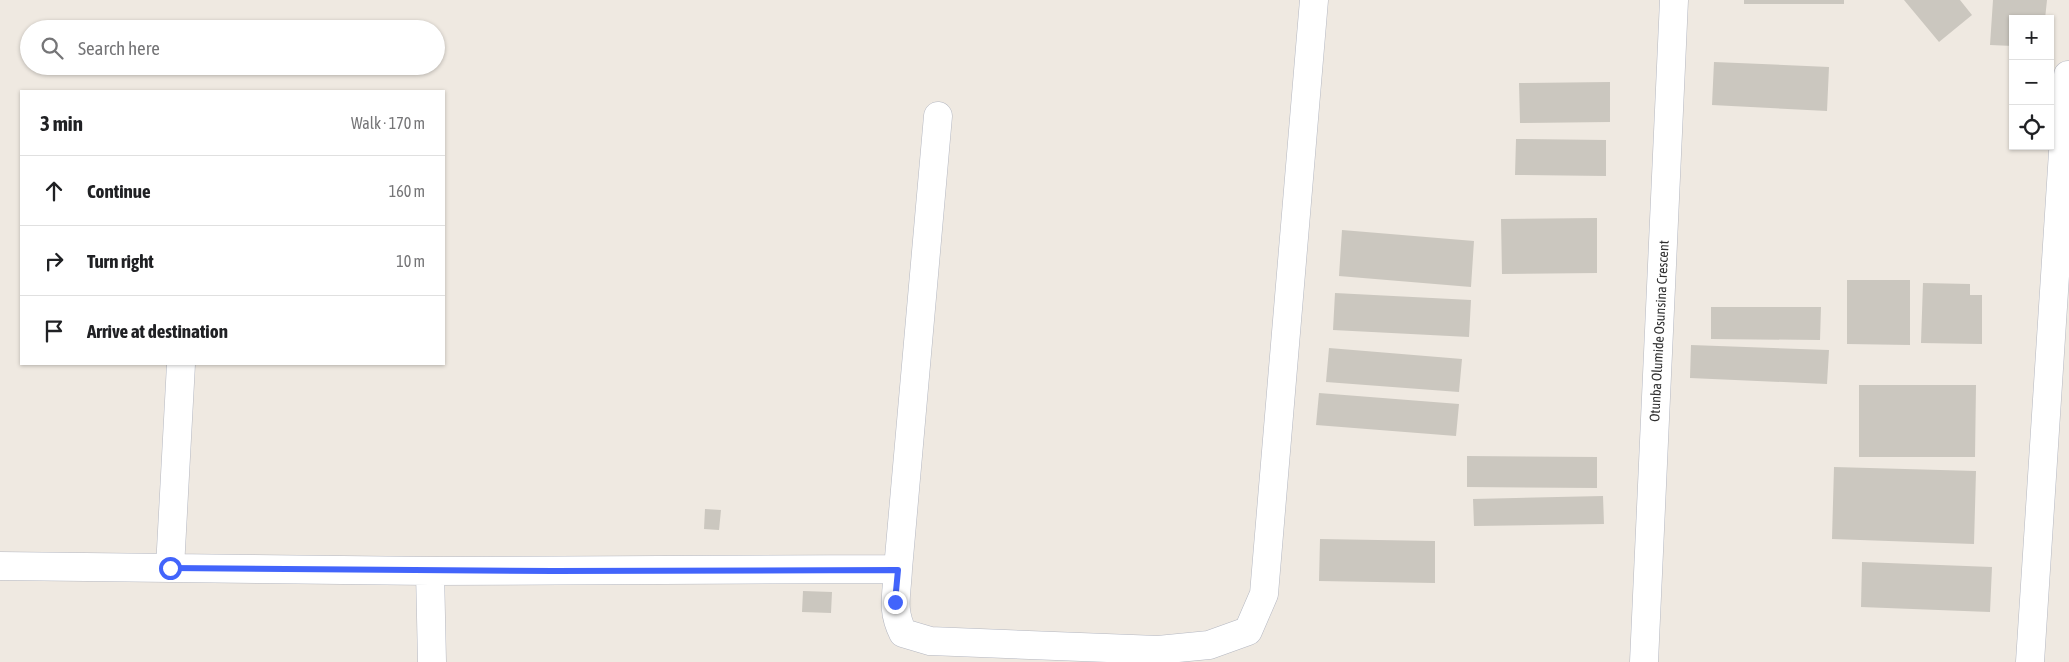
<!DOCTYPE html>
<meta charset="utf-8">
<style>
body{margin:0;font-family:"Asap Condensed",sans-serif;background:#f2f2f2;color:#202124}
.controls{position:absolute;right:15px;top:15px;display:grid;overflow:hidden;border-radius:0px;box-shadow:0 1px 4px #0004}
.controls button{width:45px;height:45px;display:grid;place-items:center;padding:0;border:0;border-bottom:1px solid #e0e0e0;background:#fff;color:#202124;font:25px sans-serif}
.stop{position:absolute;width:15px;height:15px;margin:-11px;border:4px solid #4264fb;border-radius:50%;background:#fff}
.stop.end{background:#4264fb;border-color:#fff;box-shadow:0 1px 5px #0008}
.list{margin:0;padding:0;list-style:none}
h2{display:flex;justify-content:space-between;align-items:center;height:65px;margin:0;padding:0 20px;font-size:21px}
h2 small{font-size:16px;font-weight:400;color:#757577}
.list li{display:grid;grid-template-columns:32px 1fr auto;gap:15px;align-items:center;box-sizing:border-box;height:70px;padding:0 20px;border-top:1px solid #e0e0e0}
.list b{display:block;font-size:19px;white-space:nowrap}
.list em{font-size:16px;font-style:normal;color:#757577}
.icon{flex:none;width:28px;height:28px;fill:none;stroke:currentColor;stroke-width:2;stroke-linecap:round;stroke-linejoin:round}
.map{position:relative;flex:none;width:2069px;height:662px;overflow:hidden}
.search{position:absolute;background:#fff;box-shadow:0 1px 4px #0004;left:20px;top:20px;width:425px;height:55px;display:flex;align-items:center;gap:12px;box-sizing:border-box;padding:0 18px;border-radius:28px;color:#757577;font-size:19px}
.panel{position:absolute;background:#fff;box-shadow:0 1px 4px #0004;left:20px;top:90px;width:425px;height:275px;border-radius:0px}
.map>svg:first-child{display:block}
.building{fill:#cbc7bf}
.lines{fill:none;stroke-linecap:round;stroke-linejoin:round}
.minor-casing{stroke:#b4b7c1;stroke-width:29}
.minor{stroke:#fff;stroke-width:28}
.route{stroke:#4264fb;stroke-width:6}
.labels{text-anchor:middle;stroke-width:4;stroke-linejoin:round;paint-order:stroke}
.street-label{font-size:14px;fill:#2e2e2e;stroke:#fff}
</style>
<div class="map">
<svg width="2069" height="662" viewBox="0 0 2069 662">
<rect width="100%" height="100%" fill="#efe9e1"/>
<!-- building -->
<path class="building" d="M 1744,0 L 1844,0 L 1844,4 L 1744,4 Z
M 1904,0 L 1960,0 L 1972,15 L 1939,42 Z
M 1993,0 L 2047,0 L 2045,19 L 2013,19 L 2013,46 L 1990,45 Z
M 1714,62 L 1829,67 L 1827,111 L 1712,105 Z
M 1610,82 L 1610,122 L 1520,123 L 1519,83 Z
M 1516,139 L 1606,140 L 1606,176 L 1515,175 Z
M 1597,218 L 1597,273 L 1502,274 L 1501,219 Z
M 1342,230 L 1474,241 L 1471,287 L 1339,276 Z
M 1847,280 L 1910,280 L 1910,345 L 1847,344 Z
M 1923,283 L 1970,284 L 1970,295 L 1982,295 L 1982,344 L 1921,343 Z
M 1335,293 L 1471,300 L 1469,337 L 1333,330 Z
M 1711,307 L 1821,307 L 1820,340 L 1711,339 Z
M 1691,345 L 1829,350 L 1827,384 L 1690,378 Z
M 1329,348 L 1462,359 L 1459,392 L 1326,382 Z
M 1859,385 L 1976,385 L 1975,457 L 1859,457 Z
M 1319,393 L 1459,404 L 1456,436 L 1316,425 Z
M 1467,456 L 1597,457 L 1597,488 L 1467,487 Z
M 1834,467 L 1976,471 L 1974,544 L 1832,539 Z
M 1603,496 L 1604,524 L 1474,526 L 1473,499 Z
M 705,509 L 721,510 L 719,530 L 704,529 Z
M 1320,539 L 1435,541 L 1435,583 L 1319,581 Z
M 1862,562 L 1992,567 L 1990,612 L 1861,607 Z
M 803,591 L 832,592 L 831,613 L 802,612 Z"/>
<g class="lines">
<!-- minor casing -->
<g class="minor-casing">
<path id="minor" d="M 0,566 L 430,571 L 898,569 C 897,595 891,609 903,633 L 930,641 L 1158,650 L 1209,645 L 1248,631 L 1264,594 L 1314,0
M 170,568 L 181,364
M 898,569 L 938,116
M 430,571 L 432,662
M 1644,662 L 1674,0
M 2030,662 L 2068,75"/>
</g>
<!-- minor -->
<use href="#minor" class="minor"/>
</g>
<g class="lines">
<!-- route -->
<path class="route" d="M 170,568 L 553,571 L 898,570 L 895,602"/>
</g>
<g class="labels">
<!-- street labels -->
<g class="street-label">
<text transform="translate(1659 331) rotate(-87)" y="5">Otunba Olumide Osunsina Crescent</text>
</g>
</g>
</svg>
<div class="controls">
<button>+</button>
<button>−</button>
<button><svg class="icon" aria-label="locate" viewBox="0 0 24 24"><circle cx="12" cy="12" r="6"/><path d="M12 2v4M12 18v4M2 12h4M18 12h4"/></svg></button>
</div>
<div class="stop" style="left:170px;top:568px"></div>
<div class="stop end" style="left:895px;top:602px"></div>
<div class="search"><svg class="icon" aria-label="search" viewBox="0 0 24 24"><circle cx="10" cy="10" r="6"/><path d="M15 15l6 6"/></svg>Search here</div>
<section class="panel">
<h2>3 min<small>Walk · 170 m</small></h2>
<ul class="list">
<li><svg class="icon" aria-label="ahead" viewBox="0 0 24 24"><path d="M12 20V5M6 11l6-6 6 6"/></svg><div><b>Continue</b></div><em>160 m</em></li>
<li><svg class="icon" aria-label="right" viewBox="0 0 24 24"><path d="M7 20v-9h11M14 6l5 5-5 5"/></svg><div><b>Turn right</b></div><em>10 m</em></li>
<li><svg class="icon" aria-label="arrive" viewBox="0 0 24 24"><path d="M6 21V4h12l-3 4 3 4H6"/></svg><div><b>Arrive at destination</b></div></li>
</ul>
</section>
</div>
